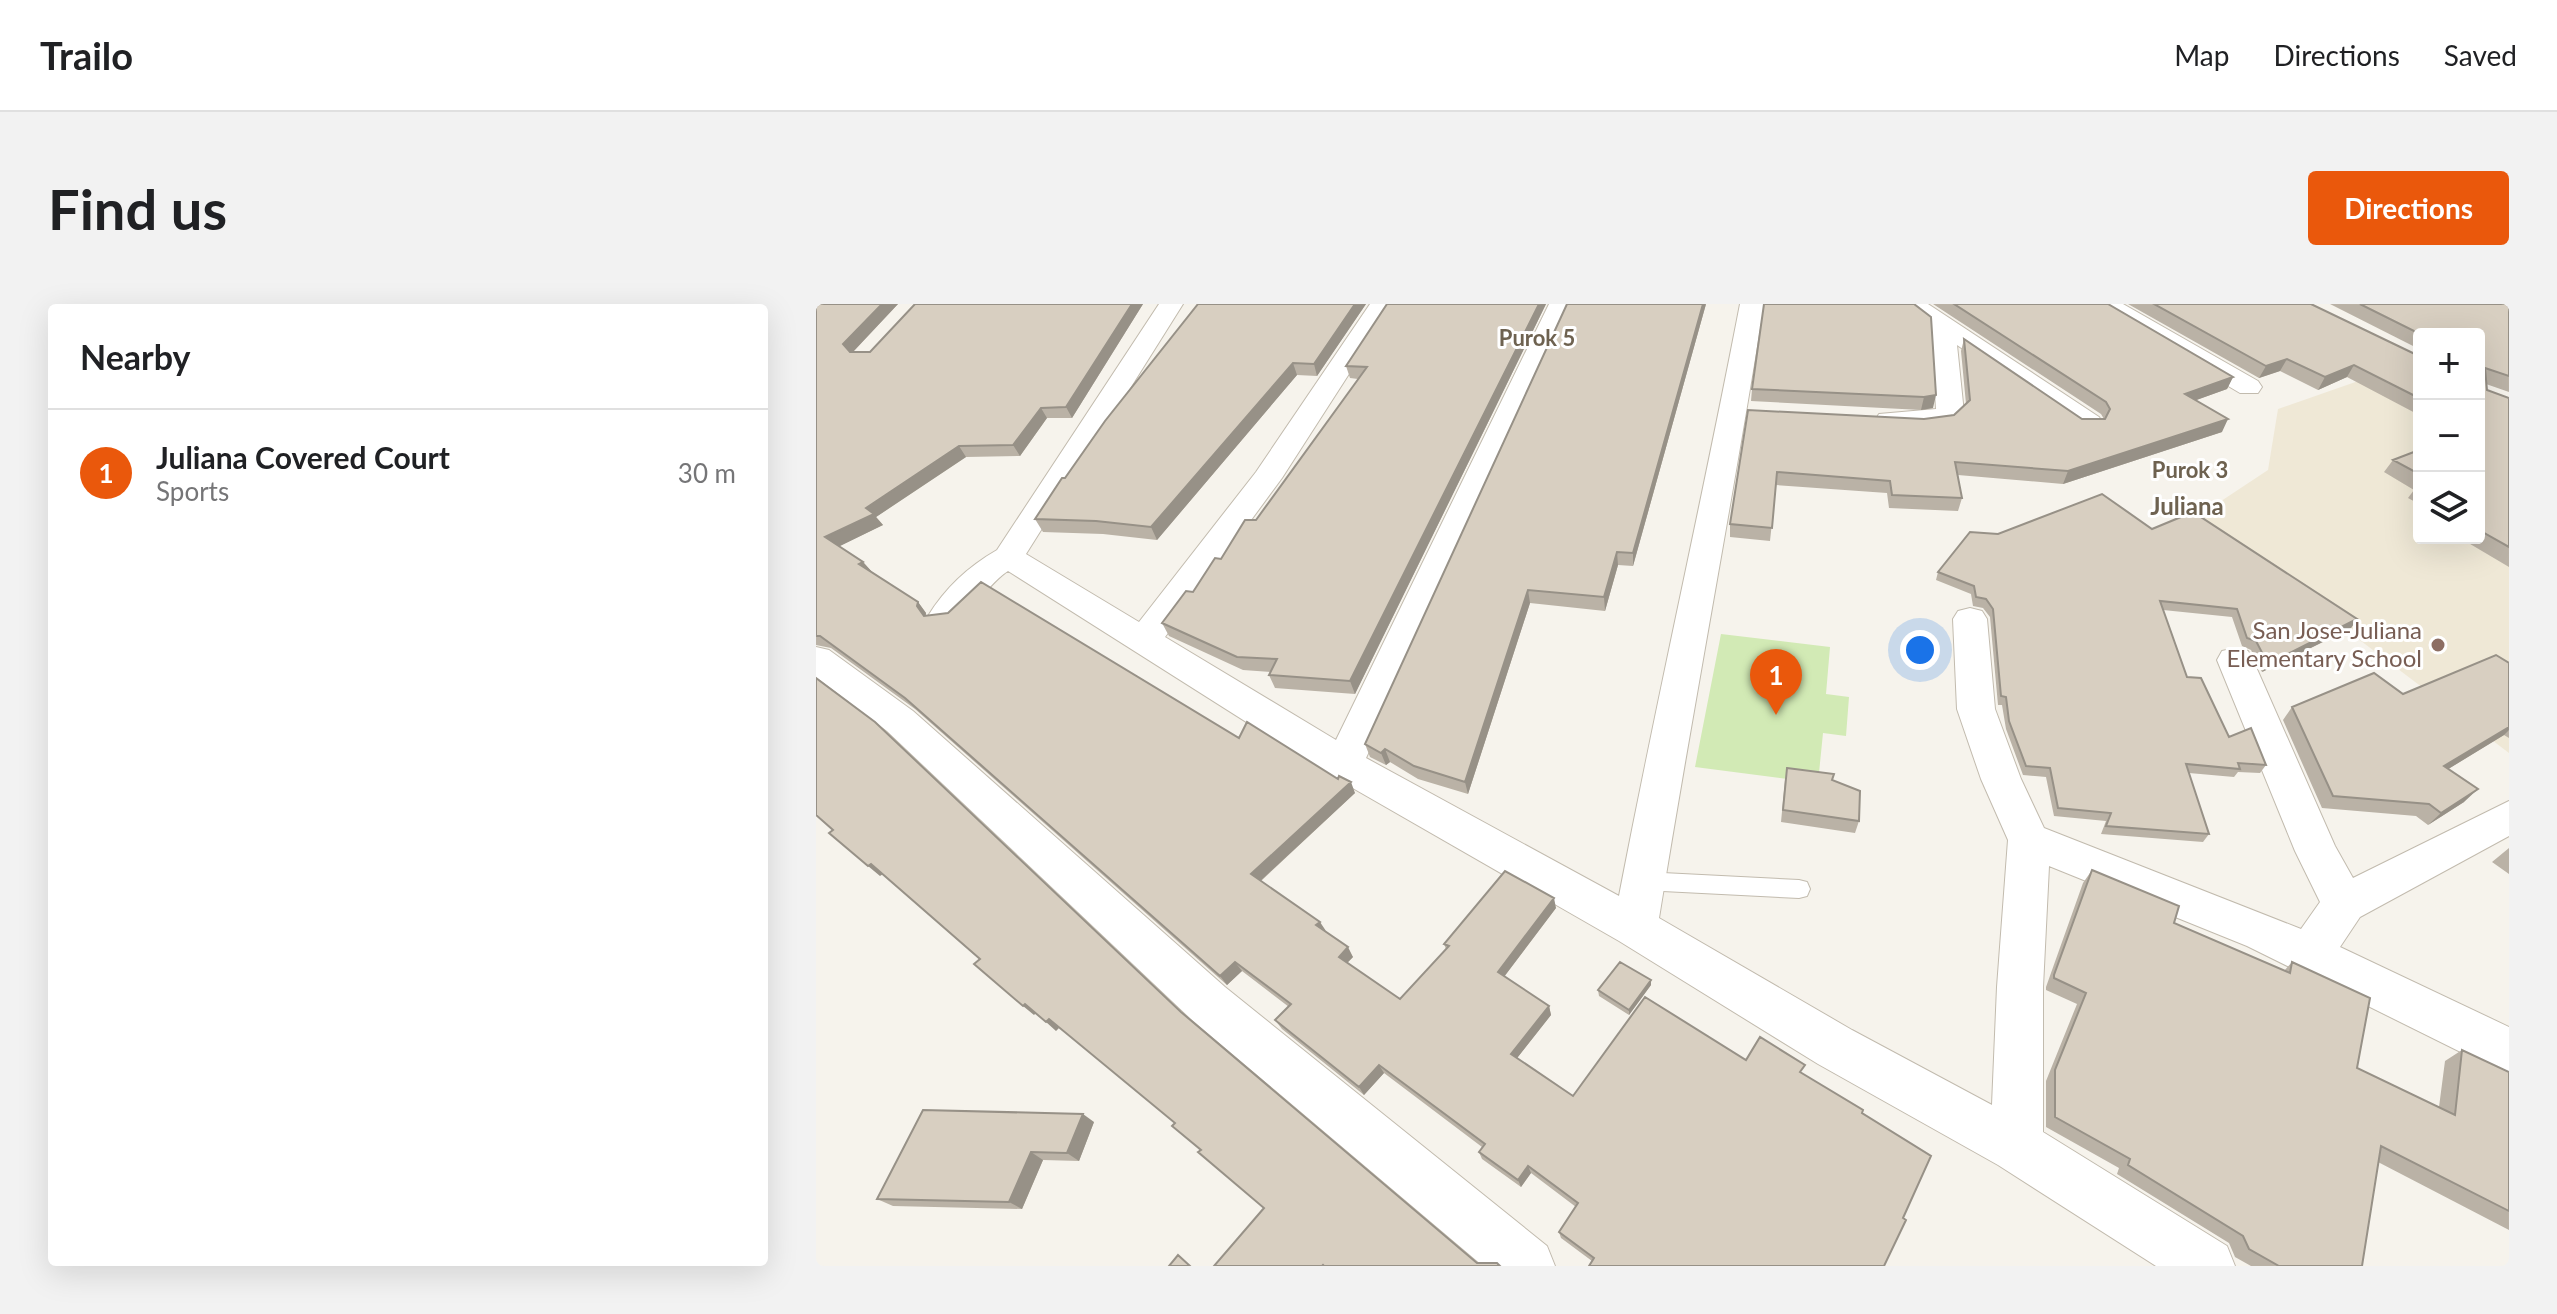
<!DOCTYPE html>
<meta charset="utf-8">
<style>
body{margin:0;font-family:Lato,sans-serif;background:#f2f2f2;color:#202124}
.controls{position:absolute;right:24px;top:24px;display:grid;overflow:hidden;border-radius:8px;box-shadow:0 8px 32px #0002}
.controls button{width:72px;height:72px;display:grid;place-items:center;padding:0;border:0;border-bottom:2px solid #e0e0e0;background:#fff;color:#202124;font:40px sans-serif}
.you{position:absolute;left:1104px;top:346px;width:28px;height:28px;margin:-20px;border:6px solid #fff;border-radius:50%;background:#1a73e8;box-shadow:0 0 0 12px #1a73e833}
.badge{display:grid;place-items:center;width:52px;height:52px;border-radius:50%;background:#ea580c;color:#fff;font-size:26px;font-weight:700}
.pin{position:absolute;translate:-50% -66px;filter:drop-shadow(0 2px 4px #0008)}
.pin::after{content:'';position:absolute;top:42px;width:28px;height:24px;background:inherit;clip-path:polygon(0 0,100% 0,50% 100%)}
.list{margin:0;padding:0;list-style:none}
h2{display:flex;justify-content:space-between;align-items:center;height:104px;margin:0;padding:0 32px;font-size:34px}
h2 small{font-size:26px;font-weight:400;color:#757577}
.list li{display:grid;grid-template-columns:52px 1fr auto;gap:24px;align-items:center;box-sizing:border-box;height:128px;padding:0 32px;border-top:2px solid #e0e0e0}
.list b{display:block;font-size:30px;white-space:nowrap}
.list p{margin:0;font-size:26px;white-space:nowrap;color:#757577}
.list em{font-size:26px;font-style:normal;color:#757577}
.icon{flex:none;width:44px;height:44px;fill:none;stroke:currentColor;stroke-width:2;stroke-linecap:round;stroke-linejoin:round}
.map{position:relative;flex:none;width:1693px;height:962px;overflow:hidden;border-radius:8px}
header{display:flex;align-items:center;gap:48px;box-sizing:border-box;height:112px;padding:0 40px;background:#fff;border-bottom:2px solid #e0e0e0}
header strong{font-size:38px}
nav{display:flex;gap:44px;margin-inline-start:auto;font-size:28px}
.intro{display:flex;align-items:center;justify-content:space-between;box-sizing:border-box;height:192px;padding:0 48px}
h1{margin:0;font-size:56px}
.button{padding:20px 36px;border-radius:8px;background:#ea580c;color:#fff;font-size:28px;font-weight:700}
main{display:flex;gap:48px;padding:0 48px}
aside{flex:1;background:#fff;border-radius:8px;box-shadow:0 8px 32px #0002}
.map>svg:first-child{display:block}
.education{fill:#efe8d6}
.green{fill:#d2eab5}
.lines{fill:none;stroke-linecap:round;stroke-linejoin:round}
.lane-casing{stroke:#c2bbae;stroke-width:2}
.street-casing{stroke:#c2bbae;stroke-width:2}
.lane{fill:#fff;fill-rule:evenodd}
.street{fill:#fff;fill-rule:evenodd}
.wall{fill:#bab2a6}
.shaded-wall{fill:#979187}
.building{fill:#d8cfc1;stroke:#979187;stroke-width:2}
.education-dot{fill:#8d6e63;stroke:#fff;stroke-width:3}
.labels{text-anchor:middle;stroke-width:6;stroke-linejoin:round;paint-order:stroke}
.far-neighbourhood-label{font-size:22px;font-weight:bold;fill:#6e6250;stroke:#fff}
.far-quarter-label{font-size:24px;font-weight:bold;fill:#6e6250;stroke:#fff}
.education-label{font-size:24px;fill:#785e54;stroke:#fff;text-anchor:end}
</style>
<header>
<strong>Trailo</strong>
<nav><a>Map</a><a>Directions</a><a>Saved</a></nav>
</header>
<div class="intro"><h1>Find us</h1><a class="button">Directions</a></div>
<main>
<aside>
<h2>Nearby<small></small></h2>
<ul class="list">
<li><span class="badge">1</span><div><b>Juliana Covered Court</b><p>Sports</p></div><em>30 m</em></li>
</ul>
</aside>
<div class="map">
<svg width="1693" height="962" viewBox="0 0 1693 962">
<rect width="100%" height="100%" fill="#f6f3ec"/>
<!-- education -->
<path class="education" d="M 1591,60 L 1603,66 L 1603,234 L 1663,234 L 1693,111 L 1693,449 L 1381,213 L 1452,166 L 1462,105 Z"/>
<!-- green -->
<path class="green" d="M 905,330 L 1014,343 L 1010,390 L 1033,393 L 1030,432 L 1007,429 L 1002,479 L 879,463 Z"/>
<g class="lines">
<!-- lane casing -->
<g class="lane-casing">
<path id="lane" d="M 827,568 L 983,576 L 991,578 L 994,585 L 991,592 L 983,594 L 827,586 L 819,583 L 816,577 L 819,571 Z"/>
</g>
<!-- street casing -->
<g class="street-casing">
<path id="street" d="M 343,0 L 367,0 L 210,250 L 323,318 L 440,168 L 554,0 L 578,0 L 466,174 L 349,333 L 520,436 L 733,0 L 757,0 L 550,454 L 803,592 C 841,394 886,198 924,0 L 948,0 C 915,205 876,409 843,614 L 1036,726 L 1176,801 L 1181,683 L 1192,536 L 1165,475 L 1141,405 L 1137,315 L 1142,307 L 1154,304 L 1166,307 L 1171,315 L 1179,405 L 1205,475 L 1228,524 L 1485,625 L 1504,598 L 1479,547 L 1401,356 L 1406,347 L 1419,344 L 1432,347 L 1437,356 L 1519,542 L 1537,574 L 1693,497 L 1693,532 L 1544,613 L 1524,643 L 1693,723 L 1693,772 L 1431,642 L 1233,562 L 1227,683 L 1227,828 L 1411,942 L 1419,962 L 1340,962 L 1182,861 L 1002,760 L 803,637 L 514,471 L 192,267 C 164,285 150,329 117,320 L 112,312 C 129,284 153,262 181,246 Z
M 1084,0 L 1112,0 L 1283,113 L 1287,119 L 1283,125 L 1273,127 L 1263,125 L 1141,41 L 1148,109 L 1144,115 L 1104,125 L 1063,122 L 1059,116 L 1063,110 L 1120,105 L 1115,24 Z
M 1278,0 L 1307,0 L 1442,77 L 1446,83 L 1442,89 L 1424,89 L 1282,5 Z
M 0,343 L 13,346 L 97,407 L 409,683 L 731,942 L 739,962 L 667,962 L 375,715 L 71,427 L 0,373 Z"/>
</g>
<!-- lane -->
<use href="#lane" class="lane"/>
<!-- street -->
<use href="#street" class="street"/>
</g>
<!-- wall -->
<path class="wall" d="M 0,0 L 82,0 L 37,48 L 54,48 L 99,0 L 327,0 L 256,114 L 231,114 L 204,152 L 150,153 L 60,213 L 67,221 L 23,242 L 47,258 L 56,268 L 102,298 L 110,309 L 110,312 L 423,434 L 539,489 L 445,577 L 509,628 L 537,653 L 531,659 L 584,695 L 630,645 L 628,640 L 740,604 L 688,673 L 733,702 L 735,711 L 701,754 L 757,792 L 930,756 L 986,769 L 1046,809 L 1087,914 L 776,957 L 745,934 L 743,928 L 760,903 L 715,869 L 705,883 L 666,855 L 663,848 L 666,843 L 568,769 L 548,791 L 466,725 L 459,716 L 473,703 L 426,667 L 411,681 L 99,405 L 15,344 L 0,341 Z
M 382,0 L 550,0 L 501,72 L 481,71 L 341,236 L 287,230 L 227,228 L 219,215 Z
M 571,0 L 730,0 L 539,390 L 459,384 L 453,371 L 455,368 L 427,366 L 353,332 L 346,319 L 377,288 L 405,255 L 440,216 L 542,75 L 534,74 L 530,62 Z
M 890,0 L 817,262 L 802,261 L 789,307 L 714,299 L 652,490 L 602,475 L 574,458 L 570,461 L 554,453 L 549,440 Z
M 1098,0 L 1117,104 L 1105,106 L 935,97 L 936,85 Z
M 1117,0 L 1292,0 L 1417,73 L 1411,85 L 1380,96 L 1406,128 L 1247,180 L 1142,171 L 1146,194 L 1142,207 L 1073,204 L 1071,189 L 960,181 L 954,237 L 914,233 L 914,220 L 932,106 L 1108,115 L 1138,111 L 1150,100 L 1145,47 L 1148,35 L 1266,115 L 1288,115 L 1285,110 Z
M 1312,0 L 1495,0 L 1603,52 L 1603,111 L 1531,73 L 1502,86 L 1464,67 L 1443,74 Z
M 1514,0 L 1693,0 L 1693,88 L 1670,80 L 1671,86 L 1693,94 L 1693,263 L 1644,234 L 1663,234 L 1663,30 L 1603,30 L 1603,45 Z
M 1603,146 L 1603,200 L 1592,194 L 1598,186 L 1568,168 L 1577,156 Z
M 1336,225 L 1541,315 L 1535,324 L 1446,368 L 1435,346 L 1426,342 L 1416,313 L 1347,306 L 1371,373 L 1413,433 L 1450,461 L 1444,469 L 1422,468 L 1418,473 L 1373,469 L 1393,530 L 1387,538 L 1285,530 L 1290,517 L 1238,512 L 1230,473 L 1207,471 L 1190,425 L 1186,401 L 1182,401 L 1174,313 L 1167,304 L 1157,302 L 1155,290 L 1120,276 L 1122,268 L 1182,230 Z
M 1693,359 L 1693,434 L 1688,431 L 1632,465 L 1648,498 L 1612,521 L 1600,512 L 1506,504 L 1467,416 L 1476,403 L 1587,390 Z
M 969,476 L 1016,476 L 1043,517 L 1039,529 L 965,518 Z
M 1693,544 L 1693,570 L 1676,558 Z
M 1276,566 L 1358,619 L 1468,667 L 1476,658 L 1541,764 L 1623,803 L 1629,757 L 1646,746 L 1693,768 L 1693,926 L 1562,858 L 1546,962 L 1435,962 L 1419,953 L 1413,939 L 1301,870 L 1303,864 L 1230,823 L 1230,777 L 1261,700 L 1230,686 L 1230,683 L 1267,579 Z
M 835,681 L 813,711 L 783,692 L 782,686 Z
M 278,818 L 263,857 L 227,856 L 206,905 L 77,902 L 61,895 Z"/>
<!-- shaded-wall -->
<path class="shaded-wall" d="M 66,0 L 82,0 L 34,51 L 27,40 Z
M 316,0 L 327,0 L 256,114 L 250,103 Z
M 539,0 L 550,0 L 501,72 L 498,60 Z
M 723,0 L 730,0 L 539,390 L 534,377 Z
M 887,0 L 890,0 L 817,262 L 817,249 Z
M 1471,55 L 1464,67 L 1443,74 L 1450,62 Z
M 477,59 L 481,71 L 341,236 L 335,223 Z
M 1538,61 L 1531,73 L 1502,86 L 1509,73 Z
M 1417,73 L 1411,85 L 1364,102 L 1369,90 Z
M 1120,91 L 1117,104 L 1105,106 L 1108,93 Z
M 225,104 L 231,114 L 204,152 L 197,141 Z
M 1412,115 L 1406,128 L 1247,180 L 1252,167 Z
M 143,142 L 150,153 L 60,213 L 67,221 L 18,245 L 9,233 L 50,204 Z
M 801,248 L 802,261 L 789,307 L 788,293 Z
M 47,258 L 57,269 L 43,260 Z
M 712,286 L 714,299 L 652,490 L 649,478 Z
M 102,298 L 110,309 L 109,314 L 101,302 Z
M 1541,315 L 1535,324 L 1446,368 L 1452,360 Z
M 1693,423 L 1693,426 L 1688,431 L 1616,475 L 1628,462 Z
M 569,445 L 574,458 L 570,461 L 565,449 Z
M 535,478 L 539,489 L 441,580 L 435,570 Z
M 1662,485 L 1648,498 L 1612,521 L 1625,509 Z
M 55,560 L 67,570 L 64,572 L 52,562 Z
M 738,594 L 740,604 L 684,678 L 682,668 Z
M 504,618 L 510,627 L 500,621 Z
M 532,643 L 537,653 L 528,662 L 523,653 Z
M 419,658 L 426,667 L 411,681 L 404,672 Z
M 835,676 L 835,681 L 813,711 L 813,706 Z
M 209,700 L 220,709 L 218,711 L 207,702 Z
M 733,702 L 735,711 L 698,758 L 695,750 Z
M 233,715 L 243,724 L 240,727 L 230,718 Z
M 563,761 L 568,769 L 548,791 L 543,783 Z
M 267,810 L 278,818 L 263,857 L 251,849 Z
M 215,848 L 227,856 L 206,905 L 193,898 Z
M 712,862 L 715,869 L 705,883 L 702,876 Z"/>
<!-- building -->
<path class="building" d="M 0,0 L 66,0 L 27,40 L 34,48 L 54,48 L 99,0 L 316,0 L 250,103 L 225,104 L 197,141 L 143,142 L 50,204 L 58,210 L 9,233 L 47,258 L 43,260 L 102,298 L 101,302 L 108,312 L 132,309 L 165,278 L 423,434 L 431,418 L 522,475 L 523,472 L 535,478 L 435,570 L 504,618 L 500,621 L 532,643 L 523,653 L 584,695 L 633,642 L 628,640 L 689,567 L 738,594 L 682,668 L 733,702 L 695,750 L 757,792 L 829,693 L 930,756 L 944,733 L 989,761 L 984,768 L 1047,806 L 1046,809 L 1115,852 L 1087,914 L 1090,916 L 1068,962 L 773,962 L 778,954 L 743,928 L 762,899 L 712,862 L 702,876 L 663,848 L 669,840 L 563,761 L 543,783 L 459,716 L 475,700 L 419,658 L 404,672 L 89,394 L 4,332 L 0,332 Z
M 382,0 L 539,0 L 498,60 L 477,59 L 335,223 L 280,217 L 219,215 L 246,174 L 249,174 L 289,117 Z
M 571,0 L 723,0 L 534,377 L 453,371 L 461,355 L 421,353 L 346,319 L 370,287 L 377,288 L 399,254 L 405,255 L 429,216 L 440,216 L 551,63 L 530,62 Z
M 751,0 L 887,0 L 817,249 L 801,248 L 788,293 L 712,286 L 649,478 L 598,462 L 569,445 L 565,449 L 549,440 Z
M 948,0 L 1098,0 L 1115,13 L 1120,91 L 1108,93 L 936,85 Z
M 1138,0 L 1292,0 L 1417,73 L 1369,90 L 1412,115 L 1252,167 L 1139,158 L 1146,194 L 1076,191 L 1074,177 L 961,168 L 956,224 L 914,220 L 932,106 L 1108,115 L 1138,111 L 1154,96 L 1148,35 L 1266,115 L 1289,115 L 1294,105 L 1290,98 Z
M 1338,0 L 1495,0 L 1603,52 L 1603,94 L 1538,61 L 1509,73 L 1471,55 L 1450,62 Z
M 1544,0 L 1693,0 L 1693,72 L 1669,64 L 1671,86 L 1693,94 L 1693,243 L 1663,226 L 1663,30 L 1604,30 Z
M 1603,146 L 1603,170 L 1577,156 Z
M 1286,190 L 1336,225 L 1377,208 L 1541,315 L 1452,360 L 1440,337 L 1431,334 L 1421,305 L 1344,297 L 1371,373 L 1385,374 L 1413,433 L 1435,424 L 1450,461 L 1422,459 L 1424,465 L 1370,460 L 1393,530 L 1290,522 L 1295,509 L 1242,504 L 1234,464 L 1210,462 L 1193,417 L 1190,393 L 1185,392 L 1177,305 L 1170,295 L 1160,293 L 1158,282 L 1122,268 L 1154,228 L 1182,230 Z
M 1680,351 L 1693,359 L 1693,423 L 1628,462 L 1662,485 L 1625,509 L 1613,500 L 1517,492 L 1476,403 L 1558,369 L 1587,390 Z
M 0,374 L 59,418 L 365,708 L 661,959 L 681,959 L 684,962 L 508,962 L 507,961 L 506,962 L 398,962 L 448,904 L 382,848 L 385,846 L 356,822 L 359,819 L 233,715 L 230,718 L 209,700 L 207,702 L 158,660 L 164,655 L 55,560 L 52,562 L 13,529 L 17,526 L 0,511 Z
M 971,464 L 1018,470 L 1016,476 L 1044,487 L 1043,517 L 967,506 Z
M 1276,566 L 1363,602 L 1358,619 L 1474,669 L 1476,658 L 1554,694 L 1541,764 L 1639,811 L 1646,746 L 1693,768 L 1693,907 L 1565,842 L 1546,962 L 1463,962 L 1433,945 L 1427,932 L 1312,861 L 1314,855 L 1239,813 L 1239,766 L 1270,689 L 1238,674 L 1238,671 Z
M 804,658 L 835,676 L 813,706 L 782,686 Z
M 107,806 L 267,810 L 251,849 L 215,848 L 193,898 L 61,895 Z
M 362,951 L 374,962 L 353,962 Z"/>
<!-- markers -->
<circle class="education-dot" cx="1622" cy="341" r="8"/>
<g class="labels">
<!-- far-neighbourhood labels -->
<g class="far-neighbourhood-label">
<text x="721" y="42">Purok 5</text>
<text x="1374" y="174">Purok 3</text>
</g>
<!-- far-quarter labels -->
<g class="far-quarter-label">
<text x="1371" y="211">Juliana</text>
</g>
<!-- education labels -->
<g class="education-label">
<text x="1606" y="335">San Jose-Juliana<tspan x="1606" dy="28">Elementary School</tspan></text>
</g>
</g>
</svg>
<div class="controls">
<button>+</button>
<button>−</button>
<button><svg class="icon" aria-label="layers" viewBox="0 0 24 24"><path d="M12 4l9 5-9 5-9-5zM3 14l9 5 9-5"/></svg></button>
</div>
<div class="you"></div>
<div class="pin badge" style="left:960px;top:411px">1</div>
</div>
</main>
